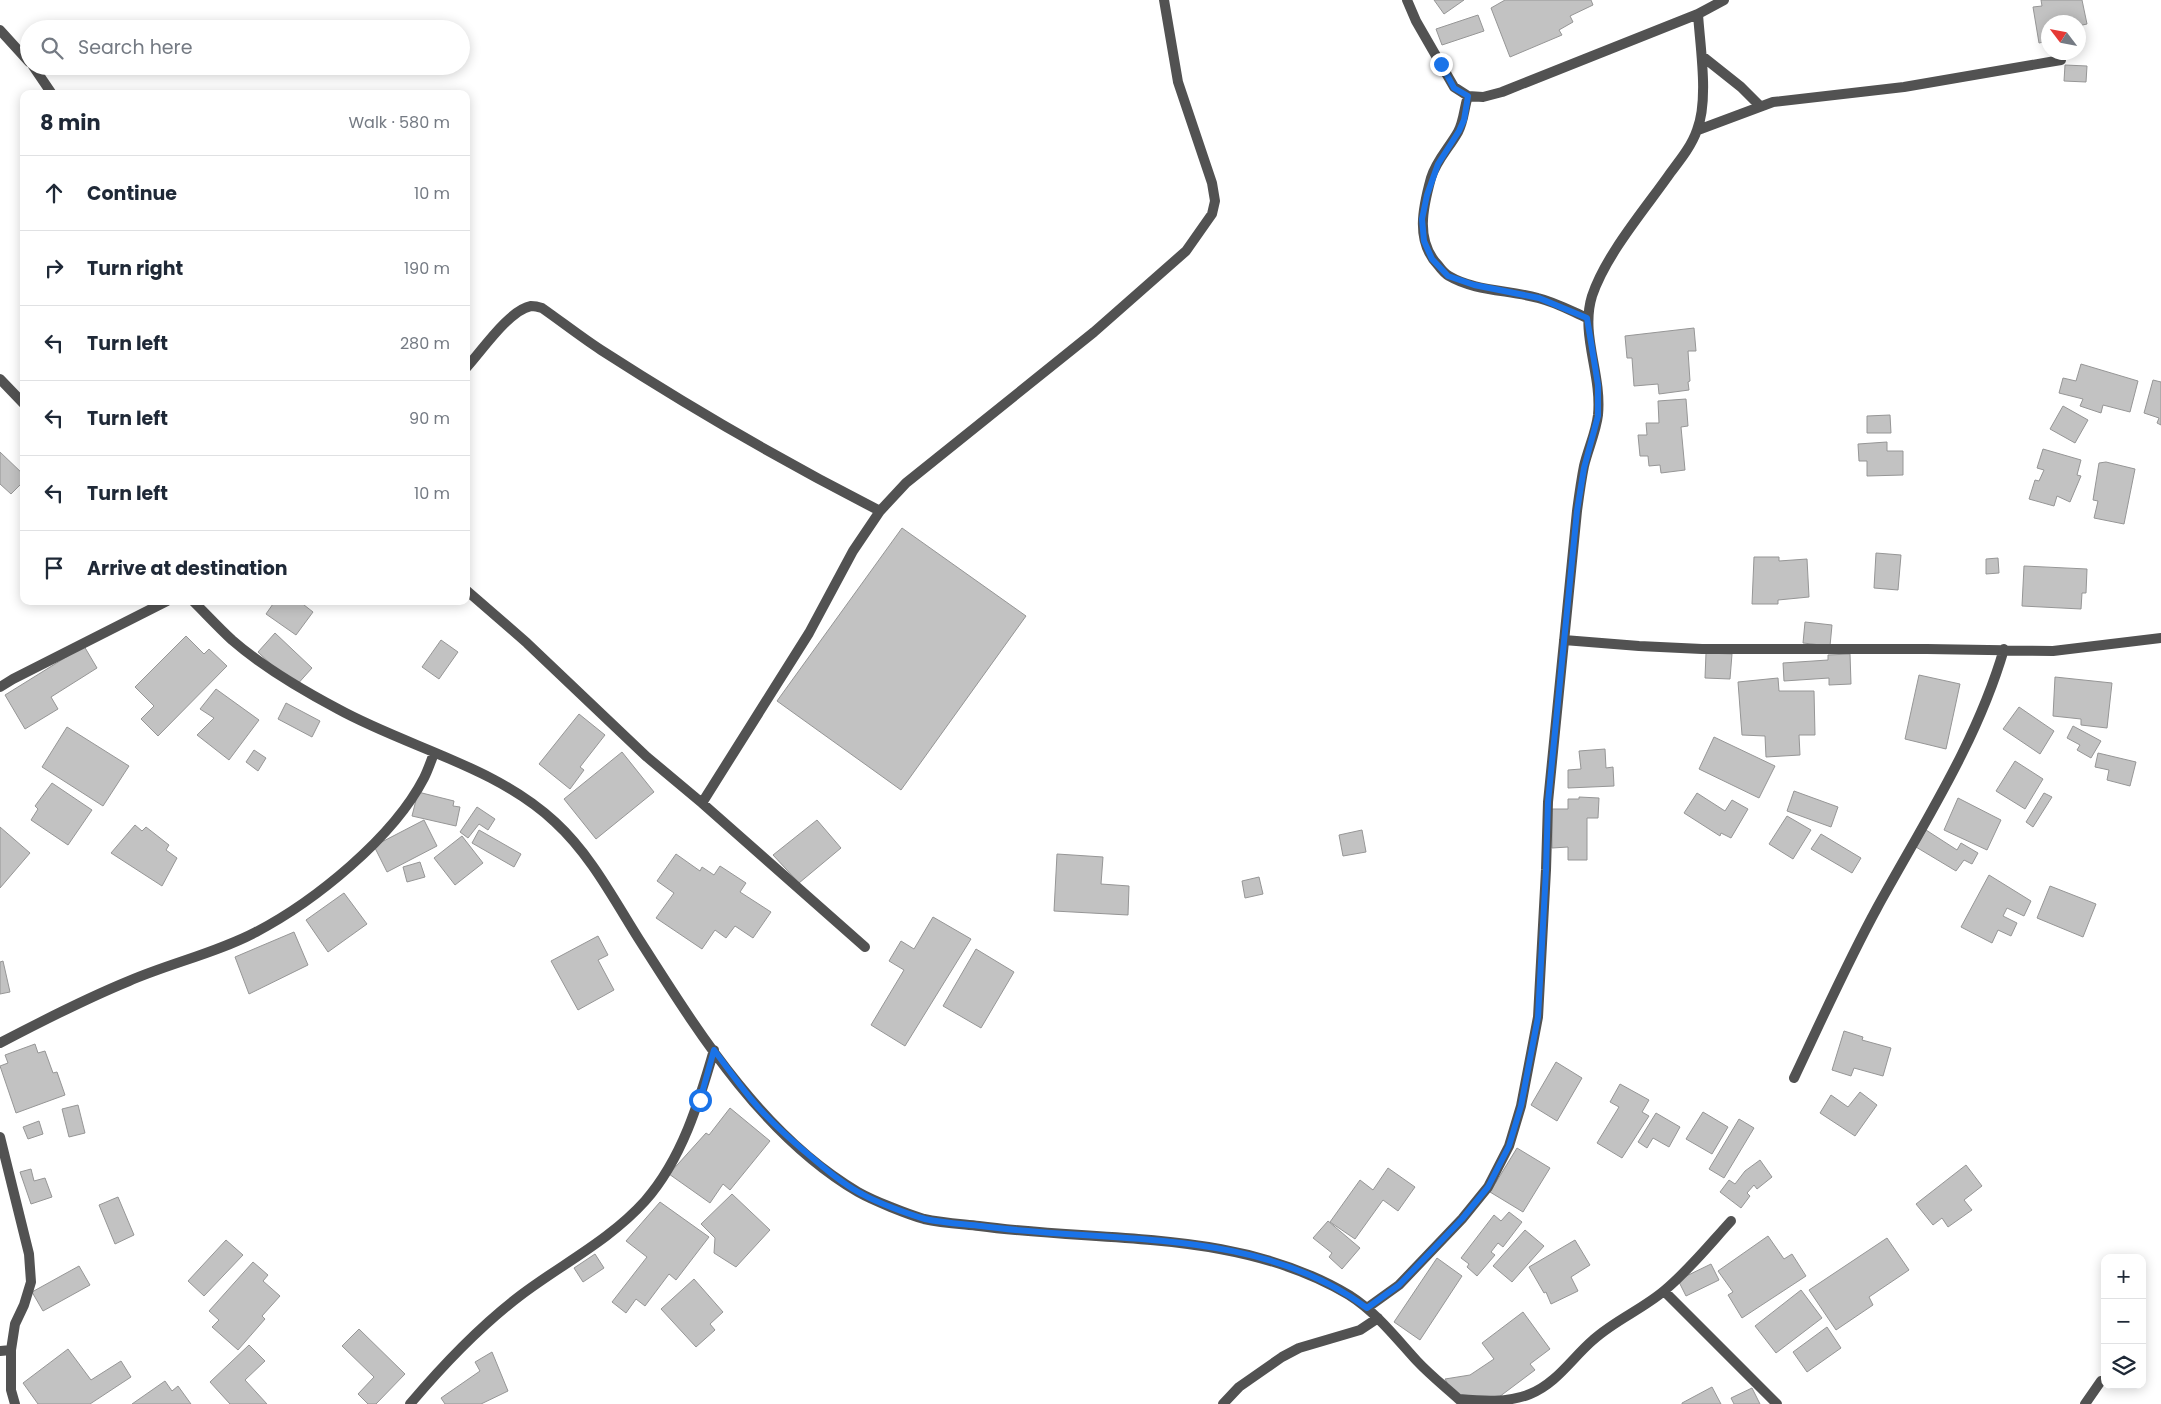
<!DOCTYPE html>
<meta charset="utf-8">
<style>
body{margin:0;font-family:Poppins,sans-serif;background:#f2f2f3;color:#1f2937}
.controls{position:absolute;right:15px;bottom:15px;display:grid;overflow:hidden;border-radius:10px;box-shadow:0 2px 12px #0003}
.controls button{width:45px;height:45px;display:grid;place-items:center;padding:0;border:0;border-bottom:1px solid #e0e1e3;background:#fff;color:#1f2937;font:25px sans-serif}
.compass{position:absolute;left:2041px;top:15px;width:45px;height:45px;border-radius:50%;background:#fff;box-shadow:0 2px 12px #0003;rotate:302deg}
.stop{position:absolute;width:15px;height:15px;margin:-11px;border:4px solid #1a73e8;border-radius:50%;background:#fff}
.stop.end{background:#1a73e8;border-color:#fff;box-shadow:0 1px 5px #0008}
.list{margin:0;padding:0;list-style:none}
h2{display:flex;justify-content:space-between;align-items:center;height:65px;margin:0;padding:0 20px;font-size:21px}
h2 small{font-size:16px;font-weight:400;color:#747a83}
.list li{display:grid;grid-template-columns:32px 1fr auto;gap:15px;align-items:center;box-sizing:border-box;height:75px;padding:0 20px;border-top:1px solid #e0e1e3}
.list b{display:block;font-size:19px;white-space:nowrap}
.list em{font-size:16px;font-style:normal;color:#747a83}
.icon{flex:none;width:28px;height:28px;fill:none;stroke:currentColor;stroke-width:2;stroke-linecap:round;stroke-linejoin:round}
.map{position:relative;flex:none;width:2161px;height:1404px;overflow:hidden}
.search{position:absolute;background:#fff;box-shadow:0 2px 12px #0003;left:20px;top:20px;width:450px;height:55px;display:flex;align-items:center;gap:12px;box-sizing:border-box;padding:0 18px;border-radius:28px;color:#747a83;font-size:19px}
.panel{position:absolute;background:#fff;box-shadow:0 2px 12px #0003;left:20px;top:90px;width:450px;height:515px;border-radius:10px}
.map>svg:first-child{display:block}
.building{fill:#c2c2c2;stroke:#969696}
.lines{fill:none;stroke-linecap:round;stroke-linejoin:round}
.street{stroke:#525252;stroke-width:10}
.route{stroke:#1a73e8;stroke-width:6}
</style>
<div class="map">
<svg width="2161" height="1404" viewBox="0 0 2161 1404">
<rect width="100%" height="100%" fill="#fff"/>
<!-- building -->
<path class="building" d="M 1434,0 L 1464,0 L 1444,14 Z
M 1505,0 L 1591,0 L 1593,5 L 1570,16 L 1573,22 L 1559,30 L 1562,35 L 1510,57 L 1491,8 Z
M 2041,0 L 2082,0 L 2087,24 L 2078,26 L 2078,22 L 2048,22 L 2048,41 L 2039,43 L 2033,7 L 2042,6 Z
M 1478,15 L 1484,31 L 1442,45 L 1436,29 Z
M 2065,65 L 2087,66 L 2086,82 L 2064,81 Z
M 1694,328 L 1696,351 L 1688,351 L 1690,381 L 1688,382 L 1689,390 L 1659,394 L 1658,384 L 1634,386 L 1632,358 L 1627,358 L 1625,336 Z
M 2081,364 L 2138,381 L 2130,412 L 2103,405 L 2101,413 L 2080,406 L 2083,399 L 2059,393 L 2063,378 L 2076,381 Z
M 2153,380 L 2161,382 L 2161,425 L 2157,423 L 2159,418 L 2144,413 Z
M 1686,399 L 1688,426 L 1681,427 L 1685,470 L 1661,473 L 1660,465 L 1649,466 L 1648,456 L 1640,456 L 1638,435 L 1647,435 L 1646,423 L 1659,423 L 1658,401 Z
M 2063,406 L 2088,420 L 2075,443 L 2050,429 Z
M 1890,415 L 1891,433 L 1867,433 L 1867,416 Z
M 1887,442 L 1887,451 L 1903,451 L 1903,475 L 1867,476 L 1867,461 L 1859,461 L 1858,444 Z
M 2043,449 L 2081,460 L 2077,475 L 2081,476 L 2070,502 L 2057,496 L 2054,506 L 2029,499 L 2035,480 L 2039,481 L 2044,470 L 2037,468 Z
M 0,452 L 24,475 L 24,481 L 11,494 L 0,484 Z
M 2106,462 L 2135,469 L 2124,524 L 2094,518 L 2098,501 L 2093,500 L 2099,463 Z
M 902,528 L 1026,616 L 901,790 L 777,701 Z
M 1876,553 L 1901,555 L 1898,590 L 1874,588 Z
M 1754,557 L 1779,557 L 1779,561 L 1807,559 L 1809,597 L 1778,600 L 1778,604 L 1752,604 Z
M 1998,558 L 1999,573 L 1986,574 L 1986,559 Z
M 2024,566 L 2087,569 L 2086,593 L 2082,593 L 2081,609 L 2022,606 Z
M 275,601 L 299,601 L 313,612 L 296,635 L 266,614 Z
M 1805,622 L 1832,625 L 1830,646 L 1803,643 Z
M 275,633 L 312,668 L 295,687 L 258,652 Z
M 186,636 L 204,654 L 209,649 L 227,666 L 158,736 L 141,719 L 154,706 L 135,687 Z
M 441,640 L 458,652 L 439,679 L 422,667 Z
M 84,646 L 97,668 L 51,697 L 58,709 L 25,729 L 5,695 Z
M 1706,653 L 1732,654 L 1730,679 L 1705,678 Z
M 1850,654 L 1851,684 L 1829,685 L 1829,678 L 1784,681 L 1783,663 L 1828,660 L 1828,655 Z
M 1919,675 L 1960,684 L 1946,749 L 1905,739 Z
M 2055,677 L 2112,683 L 2107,728 L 2081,725 L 2081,719 L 2053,716 Z
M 1778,678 L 1779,691 L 1814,691 L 1815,735 L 1799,735 L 1800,755 L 1766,757 L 1765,736 L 1742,735 L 1738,682 Z
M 216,689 L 259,720 L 229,760 L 197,735 L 214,718 L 200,709 Z
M 286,703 L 320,721 L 312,737 L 278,719 Z
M 2019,707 L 2054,731 L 2040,754 L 2003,729 Z
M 579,714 L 605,735 L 580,767 L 584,770 L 570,789 L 539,764 Z
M 2073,726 L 2101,741 L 2091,758 L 2077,750 L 2080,745 L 2067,738 Z
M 67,727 L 129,766 L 103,806 L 42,767 Z
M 1714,737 L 1775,766 L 1759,798 L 1699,769 Z
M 1605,749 L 1606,768 L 1613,767 L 1614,786 L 1568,788 L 1568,770 L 1581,769 L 1579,751 Z
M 254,750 L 266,758 L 258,771 L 246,762 Z
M 622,752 L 654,792 L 596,839 L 564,799 Z
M 2098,753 L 2136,762 L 2130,786 L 2107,780 L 2109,770 L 2095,767 Z
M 2015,761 L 2043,779 L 2025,809 L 1996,791 Z
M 52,783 L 92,810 L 68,845 L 31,820 L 38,809 L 35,806 Z
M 1794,791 L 1838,807 L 1831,827 L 1787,811 Z
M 418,792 L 454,801 L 453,806 L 460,807 L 456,826 L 412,816 Z
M 1697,793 L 1725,811 L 1732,800 L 1748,809 L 1731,838 L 1721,833 L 1720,836 L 1684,813 Z
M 2044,793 L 2052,797 L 2033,827 L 2026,822 Z
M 1579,797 L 1599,798 L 1598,818 L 1587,818 L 1587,860 L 1568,860 L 1568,847 L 1552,848 L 1552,809 L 1568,809 L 1568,799 L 1579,799 Z
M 1958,798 L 2001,820 L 1987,850 L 1944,830 Z
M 477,807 L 495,819 L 488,830 L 479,824 L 468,838 L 460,832 Z
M 1787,816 L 1811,830 L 1793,859 L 1769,844 Z
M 424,820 L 437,846 L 387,872 L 374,846 Z
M 817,820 L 841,848 L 799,883 L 773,855 Z
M 135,825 L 142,831 L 146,827 L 169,845 L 166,850 L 177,858 L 162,886 L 111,853 Z
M 0,827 L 30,853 L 0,888 Z
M 479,830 L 521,854 L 514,867 L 472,843 Z
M 1362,830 L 1366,852 L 1343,856 L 1339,835 Z
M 1926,830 L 1957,850 L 1961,843 L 1978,853 L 1972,864 L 1964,860 L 1956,871 L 1916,847 Z
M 1821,834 L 1861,858 L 1852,873 L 1811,849 Z
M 462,836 L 483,863 L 455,885 L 434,858 Z
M 676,854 L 700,871 L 702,867 L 714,875 L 720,866 L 746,883 L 740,892 L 771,912 L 753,938 L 735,926 L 726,938 L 715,930 L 702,949 L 656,918 L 674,893 L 657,881 Z
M 1057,854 L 1103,857 L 1101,884 L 1129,886 L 1128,915 L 1054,911 Z
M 420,862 L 425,877 L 407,882 L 403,867 Z
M 1989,875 L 2031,901 L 2024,916 L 2007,908 L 2003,916 L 2017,923 L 2011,936 L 1998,930 L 1992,943 L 1961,927 Z
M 1259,877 L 1263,894 L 1245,898 L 1242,881 Z
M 2050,886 L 2096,904 L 2083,937 L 2037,918 Z
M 344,893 L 367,924 L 328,952 L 306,920 Z
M 933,917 L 971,939 L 905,1046 L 871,1025 L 904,970 L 889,961 L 901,941 L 914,949 Z
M 294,932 L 308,965 L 249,994 L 235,957 Z
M 598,936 L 608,955 L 598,960 L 614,990 L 578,1010 L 551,961 Z
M 976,949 L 1014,972 L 981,1028 L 943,1006 Z
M 3,961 L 10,992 L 0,994 L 0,962 Z
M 1844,1031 L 1863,1037 L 1862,1040 L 1891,1048 L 1883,1076 L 1854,1068 L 1851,1076 L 1832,1070 Z
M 35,1044 L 38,1053 L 45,1051 L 53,1073 L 57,1072 L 65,1095 L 16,1113 L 0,1066 L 8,1063 L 5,1055 Z
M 1556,1062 L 1582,1078 L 1557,1121 L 1531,1105 Z
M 1620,1084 L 1649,1100 L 1642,1112 L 1649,1116 L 1622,1158 L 1597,1143 L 1619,1107 L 1610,1102 Z
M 1860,1092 L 1877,1105 L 1855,1136 L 1820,1113 L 1831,1095 L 1848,1107 Z
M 78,1105 L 85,1133 L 69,1137 L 62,1109 Z
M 730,1108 L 770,1141 L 730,1190 L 723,1184 L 710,1203 L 669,1174 L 706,1133 L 709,1135 Z
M 1703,1112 L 1728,1127 L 1712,1154 L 1686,1139 Z
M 1656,1113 L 1680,1127 L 1669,1147 L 1653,1138 L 1647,1148 L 1638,1142 Z
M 1739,1119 L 1754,1128 L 1724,1178 L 1709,1169 Z
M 39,1121 L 43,1134 L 28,1139 L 23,1127 Z
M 1517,1148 L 1550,1168 L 1523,1212 L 1490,1192 Z
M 1760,1160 L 1772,1177 L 1757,1189 L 1754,1185 L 1747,1193 L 1750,1196 L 1741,1208 L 1720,1192 L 1729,1180 L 1735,1184 L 1745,1171 Z
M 1966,1165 L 1982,1186 L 1964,1200 L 1972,1210 L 1948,1227 L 1942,1218 L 1933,1225 L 1916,1204 Z
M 1388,1168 L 1415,1187 L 1398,1211 L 1383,1200 L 1355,1239 L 1330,1222 L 1360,1180 L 1373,1190 Z
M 31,1169 L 34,1181 L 45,1178 L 52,1197 L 31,1204 L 20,1172 Z
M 732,1194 L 770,1230 L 736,1267 L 714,1253 L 715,1238 L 701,1224 Z
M 118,1197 L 134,1235 L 115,1244 L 99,1205 Z
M 660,1202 L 709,1237 L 676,1280 L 669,1274 L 645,1306 L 636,1299 L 626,1313 L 612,1302 L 647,1257 L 626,1241 Z
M 1509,1212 L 1522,1222 L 1503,1247 L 1498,1243 L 1491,1252 L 1495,1255 L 1477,1276 L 1467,1267 L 1469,1264 L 1461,1258 L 1494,1215 L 1501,1221 Z
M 1328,1221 L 1360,1248 L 1342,1269 L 1329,1257 L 1332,1253 L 1313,1238 Z
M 1525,1230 L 1544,1246 L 1512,1282 L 1493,1266 Z
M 1768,1236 L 1784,1259 L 1792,1254 L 1806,1276 L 1742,1318 L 1728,1295 L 1733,1292 L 1718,1271 Z
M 1887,1238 L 1909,1270 L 1869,1297 L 1873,1305 L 1836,1330 L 1809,1290 Z
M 226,1240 L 243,1255 L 204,1296 L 188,1281 Z
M 1575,1240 L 1590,1265 L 1571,1277 L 1578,1291 L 1551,1304 L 1546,1292 L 1544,1293 L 1529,1267 Z
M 595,1254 L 604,1268 L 583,1282 L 574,1268 Z
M 1437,1258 L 1462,1276 L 1420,1340 L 1394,1322 Z
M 253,1262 L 268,1275 L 263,1281 L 280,1296 L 262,1316 L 265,1319 L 238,1350 L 212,1327 L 219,1320 L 209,1311 Z
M 1711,1264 L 1719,1280 L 1686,1296 L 1678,1280 Z
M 79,1266 L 90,1285 L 43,1311 L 32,1292 Z
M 694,1279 L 723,1312 L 710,1324 L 715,1330 L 696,1347 L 661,1309 Z
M 1801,1290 L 1822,1318 L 1776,1353 L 1755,1326 Z
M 1523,1312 L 1550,1349 L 1530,1364 L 1535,1370 L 1499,1397 L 1455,1397 L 1445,1379 L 1470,1375 L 1494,1359 L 1482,1343 Z
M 1827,1327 L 1841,1348 L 1807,1372 L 1793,1352 Z
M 359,1329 L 405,1374 L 376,1404 L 368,1404 L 358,1394 L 374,1377 L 342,1346 Z
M 249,1345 L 265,1361 L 245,1380 L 267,1404 L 230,1404 L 210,1382 Z
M 68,1349 L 91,1380 L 121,1361 L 131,1377 L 90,1404 L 38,1404 L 23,1383 Z
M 492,1352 L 508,1391 L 481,1404 L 445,1404 L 441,1398 L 480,1371 L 475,1362 Z
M 165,1381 L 172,1391 L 178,1386 L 191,1404 L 132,1404 Z
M 1712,1387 L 1721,1404 L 1682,1404 L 1682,1403 Z
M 1752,1388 L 1760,1404 L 1734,1404 L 1731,1398 Z"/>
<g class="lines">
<!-- street -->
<path class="street" d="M 1407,0 L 1416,21 L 1454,87 L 1468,96 L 1483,97 L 1502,92 L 1698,14 L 1724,0
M 0,30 L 29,62
M 1702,56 L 1741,87 L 1760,106
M 33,66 L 52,94
M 1468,96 C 1464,108 1464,121 1458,132 C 1449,148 1436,161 1431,178 C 1423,207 1415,241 1438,265 C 1441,269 1445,274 1449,276 C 1474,291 1509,290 1538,298 C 1555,302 1571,311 1587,318
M 1698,130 L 1773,102 L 1904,87 L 2061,60
M 466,368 C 481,352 509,310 531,306 C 534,306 539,307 542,308 C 562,322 581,337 601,350 C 691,408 784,462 880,511
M 0,379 L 24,404
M 466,590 L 527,643 L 647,757 L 702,803 L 865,947
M 193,601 C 206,614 219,628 232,640 C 263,667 302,690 338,709 C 409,748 495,766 555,822 C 592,856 615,902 642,944 C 700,1035 763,1136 858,1192 C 874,1201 907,1214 924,1219 C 942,1223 961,1224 979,1226 C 1103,1243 1237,1228 1349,1295 C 1376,1312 1396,1338 1417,1361 C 1432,1377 1448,1389 1464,1404
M 1564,640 L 1639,646 L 1702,649 L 1927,649 L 2053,651 L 2161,638
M 0,687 L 13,679 L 167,601
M 702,803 L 809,633 L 853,551 L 880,511 L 906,483 L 1094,332 L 1186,251 L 1212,214 L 1215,201 L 1212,183 L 1178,82 L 1164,0
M 0,1043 C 42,1021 85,999 129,981 C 171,963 216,953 256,932 C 315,901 393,838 424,778 C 428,770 431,761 434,753
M 1794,1078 C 1821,1021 1847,963 1877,908 C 1923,824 1977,742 2004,649
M 0,1137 L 29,1254 L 31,1282 L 24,1305 L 15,1324 L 11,1350 L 11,1390 L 15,1404
M 1664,1291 L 1777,1404
M 1367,1308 L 1399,1285 L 1462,1219 L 1488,1187 L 1509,1146 L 1521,1106 L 1538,1017 L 1546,870 L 1548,802 L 1577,511 C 1579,496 1581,481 1584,466 C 1588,449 1596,432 1598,415 C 1602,373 1580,335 1592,296 C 1606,254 1646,208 1671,172 C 1681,159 1692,145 1697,130 C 1709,100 1700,46 1698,14
M 0,1351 L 11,1350
M 1459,1399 C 1482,1401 1508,1403 1530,1394 C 1557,1383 1572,1358 1593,1340 C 1615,1320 1643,1309 1665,1290 C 1689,1270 1710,1244 1731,1221
M 410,1404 C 443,1365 480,1326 521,1295 C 562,1264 610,1240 645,1201 C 682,1159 699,1102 714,1050
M 1223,1404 L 1239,1387 L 1282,1357 L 1299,1348 L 1360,1330 L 1378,1318
M 2085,1404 L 2101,1381"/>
</g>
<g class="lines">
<!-- route -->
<path class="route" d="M 700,1100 L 714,1050 C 726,1066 738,1083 751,1099 C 770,1122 793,1142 816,1161 C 830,1173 846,1186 862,1194 C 878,1203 908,1214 925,1219 C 943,1223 963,1224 981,1226 C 1110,1244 1257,1226 1367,1308 L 1399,1285 L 1462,1219 L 1488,1187 L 1509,1146 L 1521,1106 L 1538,1017 L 1546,870 L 1548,802 L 1577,511 L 1584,468 L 1598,416 L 1598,385 L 1587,318 L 1539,298 L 1474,285 L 1448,276 L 1432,259 L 1424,241 L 1422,219 L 1427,195 L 1438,164 L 1459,131 L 1464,120 L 1468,96 L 1454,88 L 1441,64"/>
</g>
</svg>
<div class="controls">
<button>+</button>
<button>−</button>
<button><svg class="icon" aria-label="layers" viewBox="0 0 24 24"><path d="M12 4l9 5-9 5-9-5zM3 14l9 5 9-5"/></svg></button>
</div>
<svg class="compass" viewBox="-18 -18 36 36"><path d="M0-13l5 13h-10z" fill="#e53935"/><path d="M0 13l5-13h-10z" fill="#747a83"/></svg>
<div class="stop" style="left:700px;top:1100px"></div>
<div class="stop end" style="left:1441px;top:64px"></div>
<div class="search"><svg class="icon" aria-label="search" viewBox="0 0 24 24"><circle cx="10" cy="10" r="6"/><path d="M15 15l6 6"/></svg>Search here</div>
<section class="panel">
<h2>8 min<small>Walk · 580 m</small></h2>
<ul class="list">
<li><svg class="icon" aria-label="ahead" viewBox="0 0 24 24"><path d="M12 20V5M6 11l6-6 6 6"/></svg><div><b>Continue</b></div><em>10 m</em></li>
<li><svg class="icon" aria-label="right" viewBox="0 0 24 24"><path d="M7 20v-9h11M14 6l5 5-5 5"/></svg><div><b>Turn right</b></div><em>190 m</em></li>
<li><svg class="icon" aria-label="left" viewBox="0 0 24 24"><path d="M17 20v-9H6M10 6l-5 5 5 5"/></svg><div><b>Turn left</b></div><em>280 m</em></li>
<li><svg class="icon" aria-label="left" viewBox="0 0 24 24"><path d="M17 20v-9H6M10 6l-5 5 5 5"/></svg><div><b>Turn left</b></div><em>90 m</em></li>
<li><svg class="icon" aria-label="left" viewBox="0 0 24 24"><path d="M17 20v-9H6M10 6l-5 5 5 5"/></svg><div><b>Turn left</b></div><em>10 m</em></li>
<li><svg class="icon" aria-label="arrive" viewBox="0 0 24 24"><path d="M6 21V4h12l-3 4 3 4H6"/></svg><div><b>Arrive at destination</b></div></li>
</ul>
</section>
</div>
